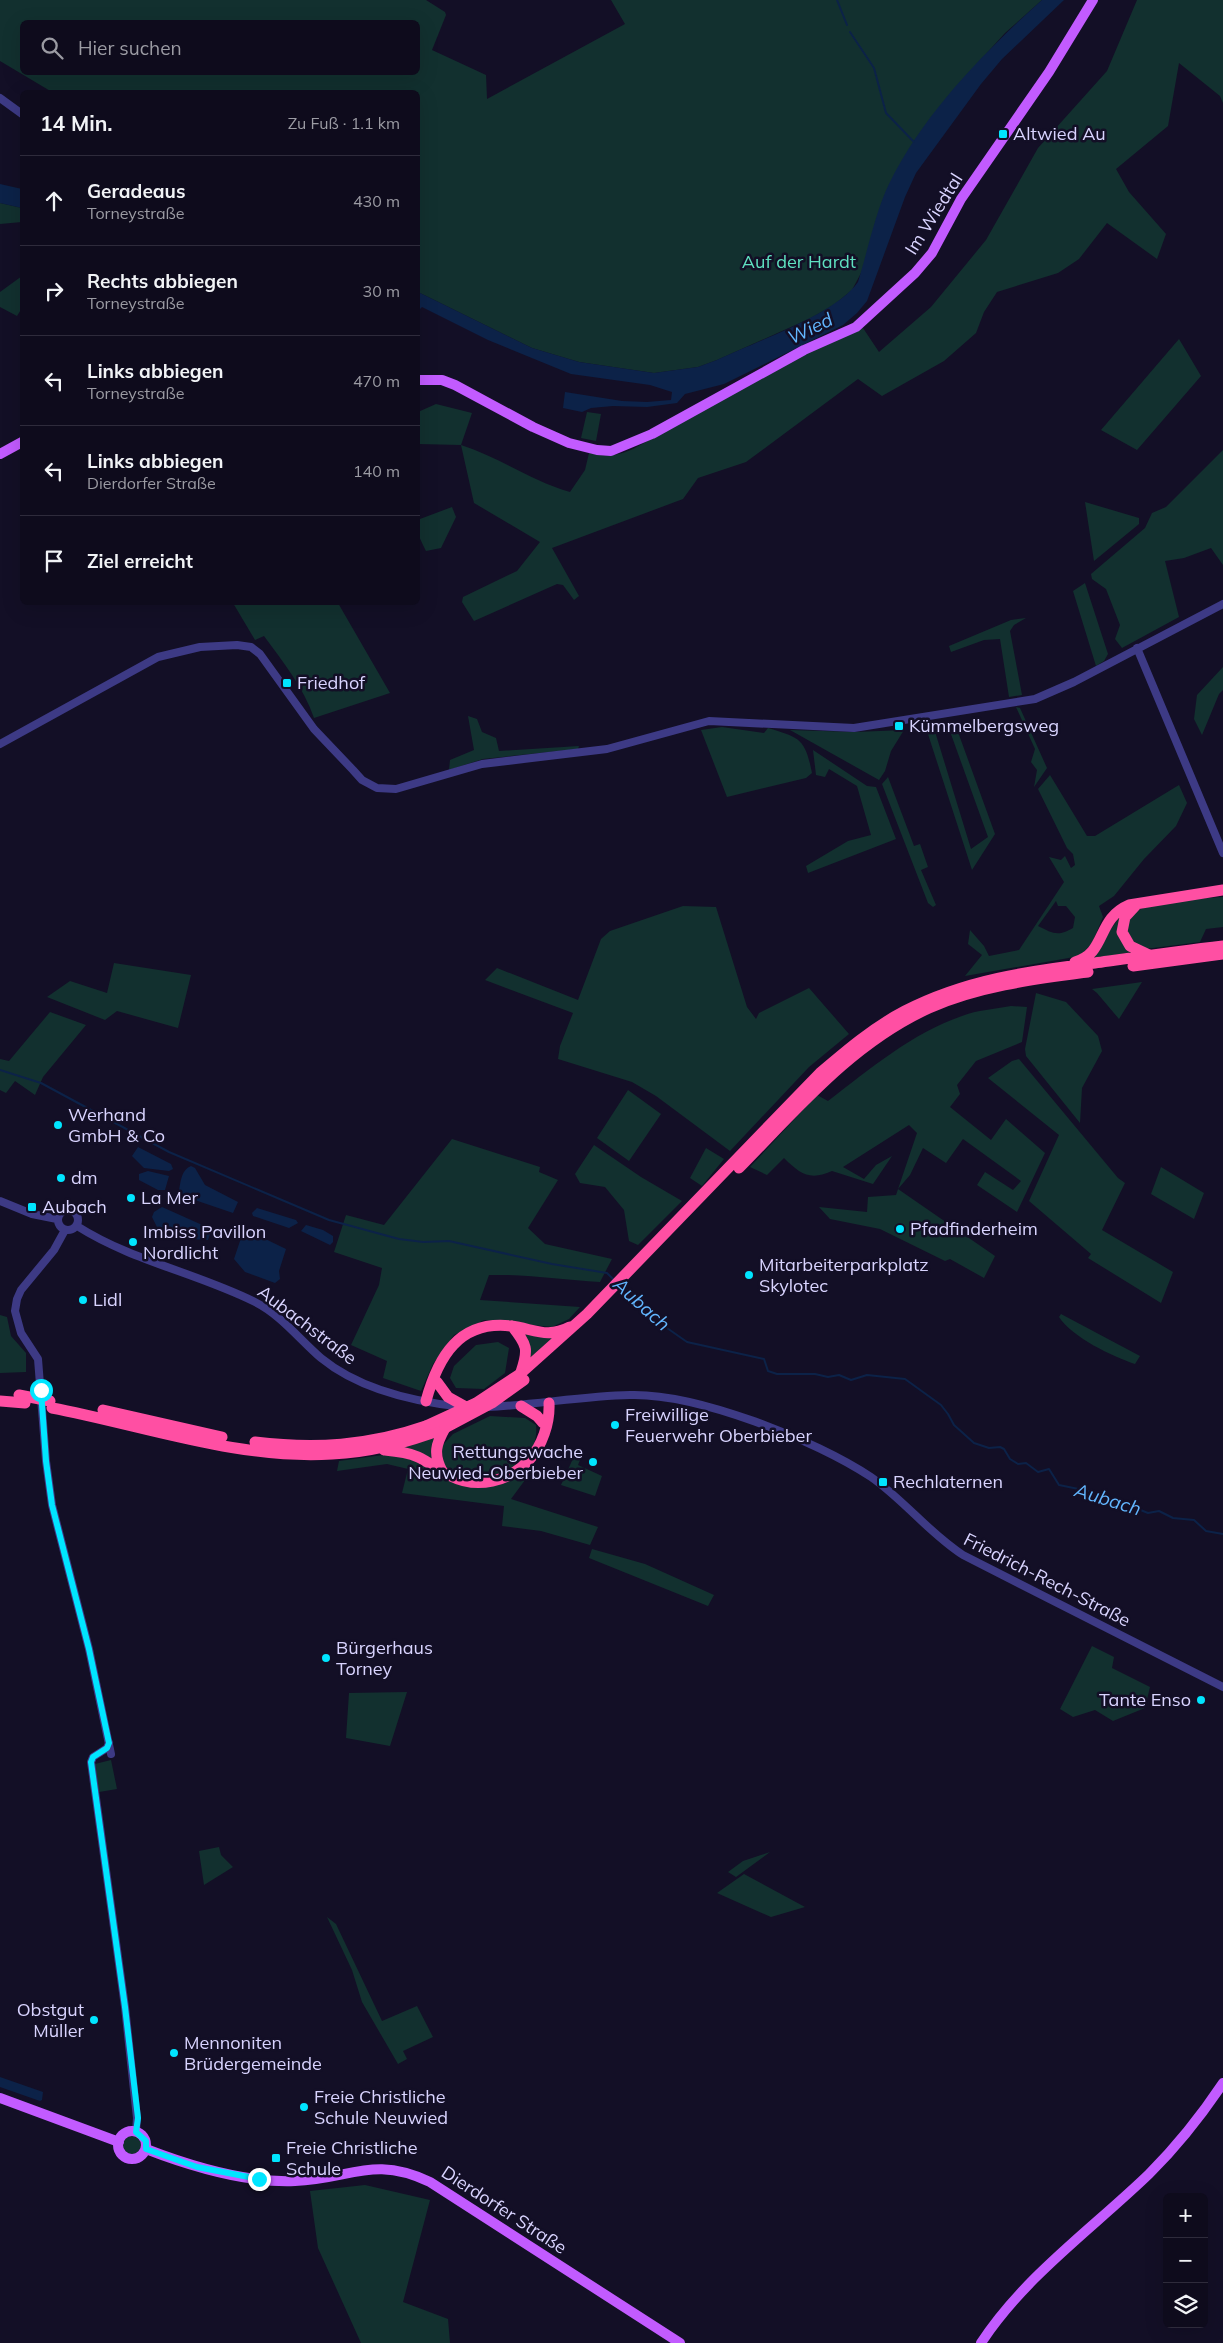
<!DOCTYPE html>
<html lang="de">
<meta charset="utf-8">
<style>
body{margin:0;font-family:Mulish,sans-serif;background:#1c1929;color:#f1f3f6}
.controls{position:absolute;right:15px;bottom:15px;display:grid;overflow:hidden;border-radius:8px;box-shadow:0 5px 20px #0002}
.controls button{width:45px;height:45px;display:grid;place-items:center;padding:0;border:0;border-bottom:1px solid #2e2b3b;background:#0e0b1c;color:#f1f3f6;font:25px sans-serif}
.stop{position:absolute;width:15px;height:15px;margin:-11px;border:4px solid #00e5ff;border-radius:50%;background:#fff}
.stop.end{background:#00e5ff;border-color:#fff;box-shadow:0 1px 5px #0008}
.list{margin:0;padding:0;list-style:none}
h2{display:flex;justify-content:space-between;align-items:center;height:65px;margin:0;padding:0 20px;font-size:21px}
h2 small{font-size:16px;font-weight:400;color:#9b9ba3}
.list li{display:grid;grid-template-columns:32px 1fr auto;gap:15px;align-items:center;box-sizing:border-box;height:90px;padding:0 20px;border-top:1px solid #2e2b3b}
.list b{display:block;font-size:19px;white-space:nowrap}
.list p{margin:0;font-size:16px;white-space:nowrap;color:#9b9ba3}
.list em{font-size:16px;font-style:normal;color:#9b9ba3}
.icon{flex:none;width:28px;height:28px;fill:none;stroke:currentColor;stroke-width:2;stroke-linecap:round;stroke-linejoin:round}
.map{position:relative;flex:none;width:1223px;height:2343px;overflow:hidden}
.search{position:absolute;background:#0e0b1c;box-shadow:0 5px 20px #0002;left:20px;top:20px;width:400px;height:55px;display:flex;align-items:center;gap:12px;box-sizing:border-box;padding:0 18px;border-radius:8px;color:#9b9ba3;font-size:19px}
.panel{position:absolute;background:#0e0b1c;box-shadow:0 5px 20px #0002;left:20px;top:90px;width:400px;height:515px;border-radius:8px}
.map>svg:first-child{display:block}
.green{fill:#12302f;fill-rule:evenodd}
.water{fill:#0c2248}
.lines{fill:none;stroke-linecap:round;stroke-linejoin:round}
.stream{stroke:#0c2248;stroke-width:2}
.minor{stroke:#3d3a85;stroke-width:8}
.major{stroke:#c25bff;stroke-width:10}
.highway{stroke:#ff4fa3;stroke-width:11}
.highway-bridge{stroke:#ff4fa3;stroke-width:11}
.route{stroke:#00e5ff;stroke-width:6}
.poi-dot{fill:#00e5ff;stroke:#130f26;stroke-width:2}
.labels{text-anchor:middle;stroke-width:5;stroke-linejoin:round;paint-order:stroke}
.poi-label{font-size:18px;fill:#d9d4ff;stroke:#130f26;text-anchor:start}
.street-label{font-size:18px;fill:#d9d4ff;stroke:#130f26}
.park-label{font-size:18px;fill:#5fe0c0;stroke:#130f26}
.water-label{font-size:19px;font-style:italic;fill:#62b6ff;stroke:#130f26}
</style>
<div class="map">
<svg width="1223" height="2343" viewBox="0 0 1223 2343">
<rect width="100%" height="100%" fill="#130f26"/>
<!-- green -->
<path class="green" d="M 0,0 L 426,0 L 445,12 L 446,15 L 432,50 L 486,75 L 487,99 L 625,24 L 611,0 L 1042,0 L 1005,33 L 965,77 L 852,290 L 835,304 L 811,318 L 717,360 L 698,367 L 654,373 L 579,362 L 532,348 L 418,292 L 418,92 L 52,92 L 0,61 ZM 22,22 L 418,22 L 418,72 L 22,72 Z
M 1137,0 L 1223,0 L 1223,103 L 1220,96 L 1179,63 L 1168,126 L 1116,169 L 1129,192 L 1166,234 L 1157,259 L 1107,223 L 1079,259 L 1058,273 L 997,292 L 984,312 L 976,333 L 944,361 L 882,396 L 858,379 L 746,462 L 698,478 L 683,499 L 552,548 L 579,596 L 574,600 L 563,585 L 557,584 L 474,621 L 462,602 L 463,597 L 517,571 L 540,542 L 474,503 L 461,445 L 418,444 L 418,412 L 436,404 L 472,413 L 461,445 C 499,457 531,481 570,492 L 585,470 L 589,453 C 606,457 617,456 633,449 L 803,355 L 863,328 L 879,352 L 931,307 L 986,240 L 1038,148 L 1107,71 Z
M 0,203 L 22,208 L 22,222 L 0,224 Z
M 22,276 L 22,308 L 17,316 L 0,307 L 0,292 Z
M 1179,339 L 1201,376 L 1137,450 L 1101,430 Z
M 587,412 L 601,414 L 596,441 L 581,438 Z
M 1223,450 L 1223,565 L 1211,548 L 1184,558 L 1165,561 L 1179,617 L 1122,648 L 1115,639 L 1120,625 L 1106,589 L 1092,579 L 1091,574 L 1145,528 L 1152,513 L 1166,507 Z
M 1085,502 L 1139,518 L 1139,524 L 1094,561 Z
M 452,507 L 456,517 L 441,548 L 426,551 C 422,542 413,529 420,519 Z
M 1085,583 L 1108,654 L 1104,661 L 1096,666 L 1073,591 Z
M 233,603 L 338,603 L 390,693 L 314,718 C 304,688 283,662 264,636 L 255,640 Z
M 1026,618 L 1014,625 L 1010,631 L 1022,695 L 1009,697 L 1000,639 L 984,640 L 951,652 L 949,646 L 1011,620 Z
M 1223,667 L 1223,690 L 1219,694 L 1202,735 L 1194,719 L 1197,695 Z
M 1016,707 L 1020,708 L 1047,768 L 1034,787 L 1037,770 L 1031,762 L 1035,749 Z
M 468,716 L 477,719 L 482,732 L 496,738 L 499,751 L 579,746 L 578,749 L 483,759 L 449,770 L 450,760 L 474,750 Z
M 954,721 L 995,834 L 972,870 L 926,728 L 933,725 L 971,849 L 988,837 L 947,723 Z
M 722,727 L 764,733 L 768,728 C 800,738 805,738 812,773 L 806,778 L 727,797 L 701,730 Z
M 790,730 L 855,732 L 904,730 L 891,751 L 885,771 L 879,780 Z
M 813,750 L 867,786 L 876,787 L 896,839 L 808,873 L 806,866 L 848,841 L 871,835 L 857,786 L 829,769 L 825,777 L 816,775 Z
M 1050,775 L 1087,836 L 1095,836 L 1179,785 L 1187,803 L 1176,826 L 1144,859 L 1114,896 L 1099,906 L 1103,917 L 1092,943 L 1080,956 L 965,976 L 982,955 L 968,944 L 970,930 L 984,946 L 989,956 L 1019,950 L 1064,882 L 1049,857 L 1061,860 L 1065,856 L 1071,868 L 1075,865 L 1073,854 L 1067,848 L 1038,789 ZM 1056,901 L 1058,906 L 1066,906 L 1075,917 L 1073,928 C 1058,937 1052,933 1038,926 Z
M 888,777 L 914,846 L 920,844 L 928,867 L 921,870 L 936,905 L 933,907 L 928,903 L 882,784 Z
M 1223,897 L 1223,927 L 1206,929 L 1200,942 L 1145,949 L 1134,946 L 1125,934 L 1131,914 C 1153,900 1196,899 1223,897 Z
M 683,906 L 716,907 L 747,1007 L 756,1019 L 759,1013 L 809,988 L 849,1034 L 809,1067 L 730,1151 L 656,1096 L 632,1082 L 558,1059 L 560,1046 L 573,1013 L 485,980 L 497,968 L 578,1000 L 601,939 L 610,931 Z
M 1125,909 L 1120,920 L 1132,952 L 1090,959 Z
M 114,963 L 191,975 L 178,1028 L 117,1011 L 105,1020 L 47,997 L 70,981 L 107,993 Z
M 1142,982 L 1119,1019 L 1097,993 L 1092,989 Z
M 1036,993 L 1066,1002 L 1098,1036 L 1102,1051 L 1082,1088 L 1080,1123 L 1026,1056 L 1025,1049 Z
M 1011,1006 L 1027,1007 L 1022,1042 L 976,1061 L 957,1085 L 960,1094 L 950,1107 L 991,1140 L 1006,1119 L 1045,1153 L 1017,1212 L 977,1185 L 985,1172 L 1013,1190 L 1021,1181 L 963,1139 L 946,1163 L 923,1148 L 910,1175 L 898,1189 L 995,1256 L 984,1278 L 950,1259 L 945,1261 L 880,1229 L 830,1219 L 819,1207 L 867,1212 L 868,1197 L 896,1195 L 917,1133 L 909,1125 L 843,1167 L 864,1179 L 876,1165 L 892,1156 L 873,1184 L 832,1171 C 810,1181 800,1174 784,1158 L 767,1175 L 750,1167 L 817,1095 L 828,1101 C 870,1069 912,1033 962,1016 C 977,1010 995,1009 1011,1006 Z
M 50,1012 L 86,1025 L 43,1077 L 35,1095 L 15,1081 L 6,1093 L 0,1090 L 0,1059 L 9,1061 Z
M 1019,1059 L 1118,1178 L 1125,1183 L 1102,1230 L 1173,1272 L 1161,1303 L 1088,1258 L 1091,1254 L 1029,1201 L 1059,1135 L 988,1078 L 1012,1061 Z
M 628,1090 L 661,1114 L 629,1161 L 597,1138 Z
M 452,1139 L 540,1167 L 539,1172 L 558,1180 L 528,1228 L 545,1244 L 612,1259 L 600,1282 C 563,1280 527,1274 489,1275 L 480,1300 L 580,1307 L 569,1319 L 552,1327 L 484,1320 L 454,1335 L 433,1364 L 421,1391 L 383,1378 L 387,1361 L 351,1345 L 379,1285 L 382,1268 L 334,1252 L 346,1215 L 384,1225 Z
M 594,1145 L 641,1177 L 682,1201 L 638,1245 L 629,1241 L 624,1210 L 605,1187 L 580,1183 L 575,1174 Z
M 706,1148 L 724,1159 L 702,1186 L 690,1178 Z
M 1161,1167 L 1204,1193 L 1194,1219 L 1151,1194 Z
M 1061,1314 L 1140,1356 L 1135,1364 C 1112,1356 1073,1338 1059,1317 Z
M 0,1315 L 7,1317 L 11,1336 L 26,1353 L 26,1372 L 0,1373 Z
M 518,1330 L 556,1336 L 528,1361 Z
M 498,1342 L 509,1348 L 505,1373 L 484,1389 L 456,1388 L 450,1378 L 454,1366 L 476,1345 Z
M 490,1416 L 525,1418 L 536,1425 C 539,1453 517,1469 492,1476 C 488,1477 482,1479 477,1479 C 465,1478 454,1473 444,1467 L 441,1447 L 453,1434 Z
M 437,1436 L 436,1464 L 400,1448 Z
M 576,1452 L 582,1455 L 578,1465 L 602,1476 L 595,1496 L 561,1485 Z
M 383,1455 L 409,1458 L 450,1480 L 520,1474 L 525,1480 L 511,1499 L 598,1527 L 590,1545 L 541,1531 L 502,1526 L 504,1506 L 402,1493 L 408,1469 L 387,1464 L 337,1471 L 339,1461 Z
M 592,1549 L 645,1564 L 714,1595 L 708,1606 L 589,1558 Z
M 1092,1646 L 1114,1657 L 1112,1668 L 1150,1687 L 1145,1708 L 1113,1721 L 1095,1710 L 1073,1717 L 1060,1709 Z
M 407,1692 L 390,1746 L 346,1738 L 349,1693 Z
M 111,1760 L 117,1789 L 99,1792 L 95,1764 Z
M 219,1847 L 221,1855 L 233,1867 L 204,1885 L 199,1851 Z
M 770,1852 L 736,1877 L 728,1872 L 743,1861 Z
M 744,1874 L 805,1907 L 771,1917 L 717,1893 Z
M 327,1917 L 336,1924 L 382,2021 L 417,2006 L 433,2037 L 403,2051 L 407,2059 L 398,2064 L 362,2002 L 352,1970 Z
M123 2145a9 9 0 1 1 18 0a9 9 0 1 1-18 0Z
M 365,2185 L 430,2200 L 403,2302 L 448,2319 L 450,2343 L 361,2343 L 318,2248 L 310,2191 Z"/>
<!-- water -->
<path class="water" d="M 1042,0 L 1064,0 L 1002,59 L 981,84 L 916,173 L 905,197 L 867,301 L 857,313 L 843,325 L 724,384 L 685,394 L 677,403 L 647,407 L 613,406 L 591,408 L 582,412 L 563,408 L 565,392 L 622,401 L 647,402 L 671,400 L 672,392 L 650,385 L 571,374 L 488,340 L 422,307 L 420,309 L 418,308 L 418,292 L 532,348 L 579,362 L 654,373 L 698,367 L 717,360 C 754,342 835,315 858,282 C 867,253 876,210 889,184 C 923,114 985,51 1042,0 Z
M 0,184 L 22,189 L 22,208 L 0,203 Z
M 138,1147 L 171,1164 L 173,1169 L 169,1171 L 144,1168 L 132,1156 Z
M 191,1166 L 195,1168 L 205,1185 L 238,1202 L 233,1213 L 183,1196 L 179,1190 C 181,1181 181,1170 191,1166 Z
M 148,1171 L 169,1176 L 165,1190 L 158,1190 L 139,1180 L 139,1174 Z
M 162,1207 L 209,1228 L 211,1231 L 208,1240 L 189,1239 L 157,1227 L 152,1217 L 154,1212 Z
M 257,1208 L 296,1220 L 298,1223 L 289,1228 L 253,1216 L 252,1213 Z
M 306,1225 L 323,1230 L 333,1236 L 333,1242 L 330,1245 L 301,1231 Z
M 247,1230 L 286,1249 L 279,1271 L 280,1279 L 275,1283 L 245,1272 L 234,1259 L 242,1235 Z
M 0,2077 L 43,2092 L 42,2100 L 40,2101 L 0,2087 Z"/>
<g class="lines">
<!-- stream -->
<path class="stream" d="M 837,0 L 847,25
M 850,32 L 874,68 L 886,113 L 914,142
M 0,1070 L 41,1083 L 169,1152 L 329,1220 L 399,1239 L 423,1242 L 449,1241 L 552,1264 L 607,1273 L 613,1279
M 621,1285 L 653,1312 L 667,1328 L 687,1342 L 764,1359 L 768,1371 L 777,1374 L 815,1374 L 828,1377 L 839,1375 L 851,1380 L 867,1375 L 905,1379 L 941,1405 L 948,1414 L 954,1425 L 974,1443 L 989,1448 L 1000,1447 L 1004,1449 L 1010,1459 L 1018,1464 L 1026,1463 L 1038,1472 L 1049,1469 L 1059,1485 L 1098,1493 L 1148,1513 L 1159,1511 L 1173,1518 L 1194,1520 L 1206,1531 L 1223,1534"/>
<!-- minor -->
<path class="minor" d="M 0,98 L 22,114
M 1137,648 L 1223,853
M 0,744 L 158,657 L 200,647 L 237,645 L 251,647 L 260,654 L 314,729 L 353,770 L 362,780 L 377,788 L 396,789 L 482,764 L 607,749 L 709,721 L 854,728 L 1035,699 L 1074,682 L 1223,604
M 0,1201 L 32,1214 L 57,1219
M58 1220a10 10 0 1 1 20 0a10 10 0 1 1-20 0Z
M 77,1226 C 132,1261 197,1273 255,1302 C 281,1315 300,1340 321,1358 C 360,1390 415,1402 463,1407
M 65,1230 L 54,1250 L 21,1290 L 17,1299 L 15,1311 L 21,1333 L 38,1359 L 46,1461 L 52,1505 L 89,1649 L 111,1754
M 487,1407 C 535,1405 582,1396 630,1395 C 696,1393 816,1440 871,1477 C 904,1500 929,1533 963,1555 L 1223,1687
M 109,1743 L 107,1748 L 93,1757 L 91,1762 L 125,2007 L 137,2118 L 136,2132"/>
<!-- major -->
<path class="major" d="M 418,380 L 442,380 L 455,385 L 533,427 L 569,443 L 597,450 L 611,451 L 652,434 L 804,350 L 856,327 L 915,273 L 932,253 L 961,199 L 1049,72 L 1093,0
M 0,454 L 22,442
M 0,2098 L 119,2142
M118 2145a14 14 0 1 1 28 0a14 14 0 1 1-28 0Z
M 146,2149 C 190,2166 248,2183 295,2181 C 351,2179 373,2155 430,2182 L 680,2343
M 981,2343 C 1025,2276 1092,2229 1149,2174 C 1177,2146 1201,2116 1223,2083"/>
<!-- highway -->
<path class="highway" d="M 1137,904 L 1125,917 L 1122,932 L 1130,946 L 1149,955
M 1075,962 C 1107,953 1096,919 1129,905 L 1223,890
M 1133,966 L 1223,954
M 739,1168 C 797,1109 852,1043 929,1008 C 978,986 1035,979 1088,972
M 512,1326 C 527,1345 529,1349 521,1372
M 520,1374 L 587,1314 L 820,1073 C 847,1050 874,1027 905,1011 C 965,980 1029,971 1095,963 C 1138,957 1180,951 1223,946
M 437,1382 L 448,1397 L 466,1407
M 0,1401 L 25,1403
M 426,1401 C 438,1357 459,1320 511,1326 C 534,1329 547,1339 570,1327
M 521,1406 L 537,1416 L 543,1423
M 52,1408 C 142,1425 239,1460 332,1454 C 371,1452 409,1442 445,1428
M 103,1410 L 222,1437
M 255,1442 C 314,1449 369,1446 426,1426
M 384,1450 C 395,1451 407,1452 418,1457 C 429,1462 439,1471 451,1476 C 477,1489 509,1482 529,1460 C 542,1446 550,1423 549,1403
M 442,1471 C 433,1454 436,1444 445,1428"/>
<!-- highway-bridge -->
<path class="highway-bridge" d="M 19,1395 L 50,1401
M 426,1426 L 476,1403 L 520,1374
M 445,1428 L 492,1403 L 524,1380"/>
</g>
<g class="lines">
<!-- route -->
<path class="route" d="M 41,1390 L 46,1461 L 52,1505 L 89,1649 L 109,1743 L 107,1748 L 93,1757 L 91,1762 L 125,2007 L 138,2118 L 136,2132 L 146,2141 L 146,2149 L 197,2167 L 259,2179"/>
</g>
<!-- markers -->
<g class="poi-dot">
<rect x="998" y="129" width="10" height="10" rx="2.5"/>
<rect x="282" y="678" width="10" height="10" rx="2.5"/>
<rect x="894" y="721" width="10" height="10" rx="2.5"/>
<circle cx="58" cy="1125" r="5"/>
<circle cx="61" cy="1178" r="5"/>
<circle cx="131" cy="1198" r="5"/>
<rect x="27" y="1202" width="10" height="10" rx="2.5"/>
<circle cx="900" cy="1229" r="5"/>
<circle cx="133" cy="1242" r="5"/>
<circle cx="749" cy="1275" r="5"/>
<circle cx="83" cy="1300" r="5"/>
<circle cx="615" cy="1425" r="5"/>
<circle cx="593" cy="1462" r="5"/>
<rect x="878" y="1477" width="10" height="10" rx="2.5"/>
<circle cx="326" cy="1658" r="5"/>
<circle cx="1201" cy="1700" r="5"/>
<circle cx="94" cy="2020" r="5"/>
<circle cx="174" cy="2053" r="5"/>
<circle cx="304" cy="2107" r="5"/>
<rect x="271" y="2153" width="10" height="10" rx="2.5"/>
</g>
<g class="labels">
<!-- poi labels -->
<g class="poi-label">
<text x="1013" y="140">Altwied Au</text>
<text x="297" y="689">Friedhof</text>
<text x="909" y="732">Kümmelbergsweg</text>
<text x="68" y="1121">Werhand<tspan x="68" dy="21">GmbH &amp; Co</tspan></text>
<text x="71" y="1184">dm</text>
<text x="141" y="1204">La Mer</text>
<text x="42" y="1213">Aubach</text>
<text x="910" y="1235">Pfadfinderheim</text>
<text x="143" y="1238">Imbiss Pavillon<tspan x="143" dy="21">Nordlicht</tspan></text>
<text x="759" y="1271">Mitarbeiterparkplatz<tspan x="759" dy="21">Skylotec</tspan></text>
<text x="93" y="1306">Lidl</text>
<text x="625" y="1421">Freiwillige<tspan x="625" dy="21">Feuerwehr Oberbieber</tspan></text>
<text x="583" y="1458" text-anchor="end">Rettungswache<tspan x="583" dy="21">Neuwied-Oberbieber</tspan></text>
<text x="893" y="1488">Rechlaternen</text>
<text x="336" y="1654">Bürgerhaus<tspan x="336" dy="21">Torney</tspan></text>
<text x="1191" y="1706" text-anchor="end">Tante Enso</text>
<text x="84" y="2016" text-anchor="end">Obstgut<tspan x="84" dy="21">Müller</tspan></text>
<text x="184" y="2049">Mennoniten<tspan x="184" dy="21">Brüdergemeinde</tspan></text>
<text x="314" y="2103">Freie Christliche<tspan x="314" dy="21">Schule Neuwied</tspan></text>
<text x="286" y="2154">Freie Christliche<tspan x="286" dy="21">Schule</tspan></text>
</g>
<!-- street labels -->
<g class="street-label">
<text transform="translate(934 214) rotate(-58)" y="6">Im Wiedtal</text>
<text transform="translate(307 1325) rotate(37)" y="6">Aubachstraße</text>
<text transform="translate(1047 1580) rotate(27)" y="6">Friedrich-Rech-Straße</text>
<text transform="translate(504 2210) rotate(33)" y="6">Dierdorfer Straße</text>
</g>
<!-- park labels -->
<g class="park-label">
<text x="799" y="268">Auf der Hardt</text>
</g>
<!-- water labels -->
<g class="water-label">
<text transform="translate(810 328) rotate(-26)" y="7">Wied</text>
<text transform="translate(642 1304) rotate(42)" y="7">Aubach</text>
<text transform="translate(1108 1499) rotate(17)" y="7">Aubach</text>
</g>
</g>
</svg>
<div class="controls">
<button>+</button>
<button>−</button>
<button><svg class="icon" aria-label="layers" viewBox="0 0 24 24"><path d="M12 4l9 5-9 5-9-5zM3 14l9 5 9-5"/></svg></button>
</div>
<div class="stop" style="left:41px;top:1390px"></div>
<div class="stop end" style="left:259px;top:2179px"></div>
<div class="search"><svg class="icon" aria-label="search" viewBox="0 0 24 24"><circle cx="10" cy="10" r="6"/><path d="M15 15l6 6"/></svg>Hier suchen</div>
<section class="panel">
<h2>14 Min.<small>Zu Fuß · 1.1 km</small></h2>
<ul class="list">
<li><svg class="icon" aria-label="ahead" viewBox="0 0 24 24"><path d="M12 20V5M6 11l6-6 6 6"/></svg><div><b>Geradeaus</b><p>Torneystraße</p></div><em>430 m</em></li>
<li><svg class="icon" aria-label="right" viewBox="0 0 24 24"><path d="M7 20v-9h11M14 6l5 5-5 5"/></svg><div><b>Rechts abbiegen</b><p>Torneystraße</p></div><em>30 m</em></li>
<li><svg class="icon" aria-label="left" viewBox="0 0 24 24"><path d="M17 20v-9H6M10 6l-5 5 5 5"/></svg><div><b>Links abbiegen</b><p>Torneystraße</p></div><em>470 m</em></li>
<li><svg class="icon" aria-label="left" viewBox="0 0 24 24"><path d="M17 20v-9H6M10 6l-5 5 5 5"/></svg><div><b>Links abbiegen</b><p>Dierdorfer Straße</p></div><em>140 m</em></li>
<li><svg class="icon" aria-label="arrive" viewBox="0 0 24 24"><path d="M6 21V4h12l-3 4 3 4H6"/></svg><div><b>Ziel erreicht</b></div></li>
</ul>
</section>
</div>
